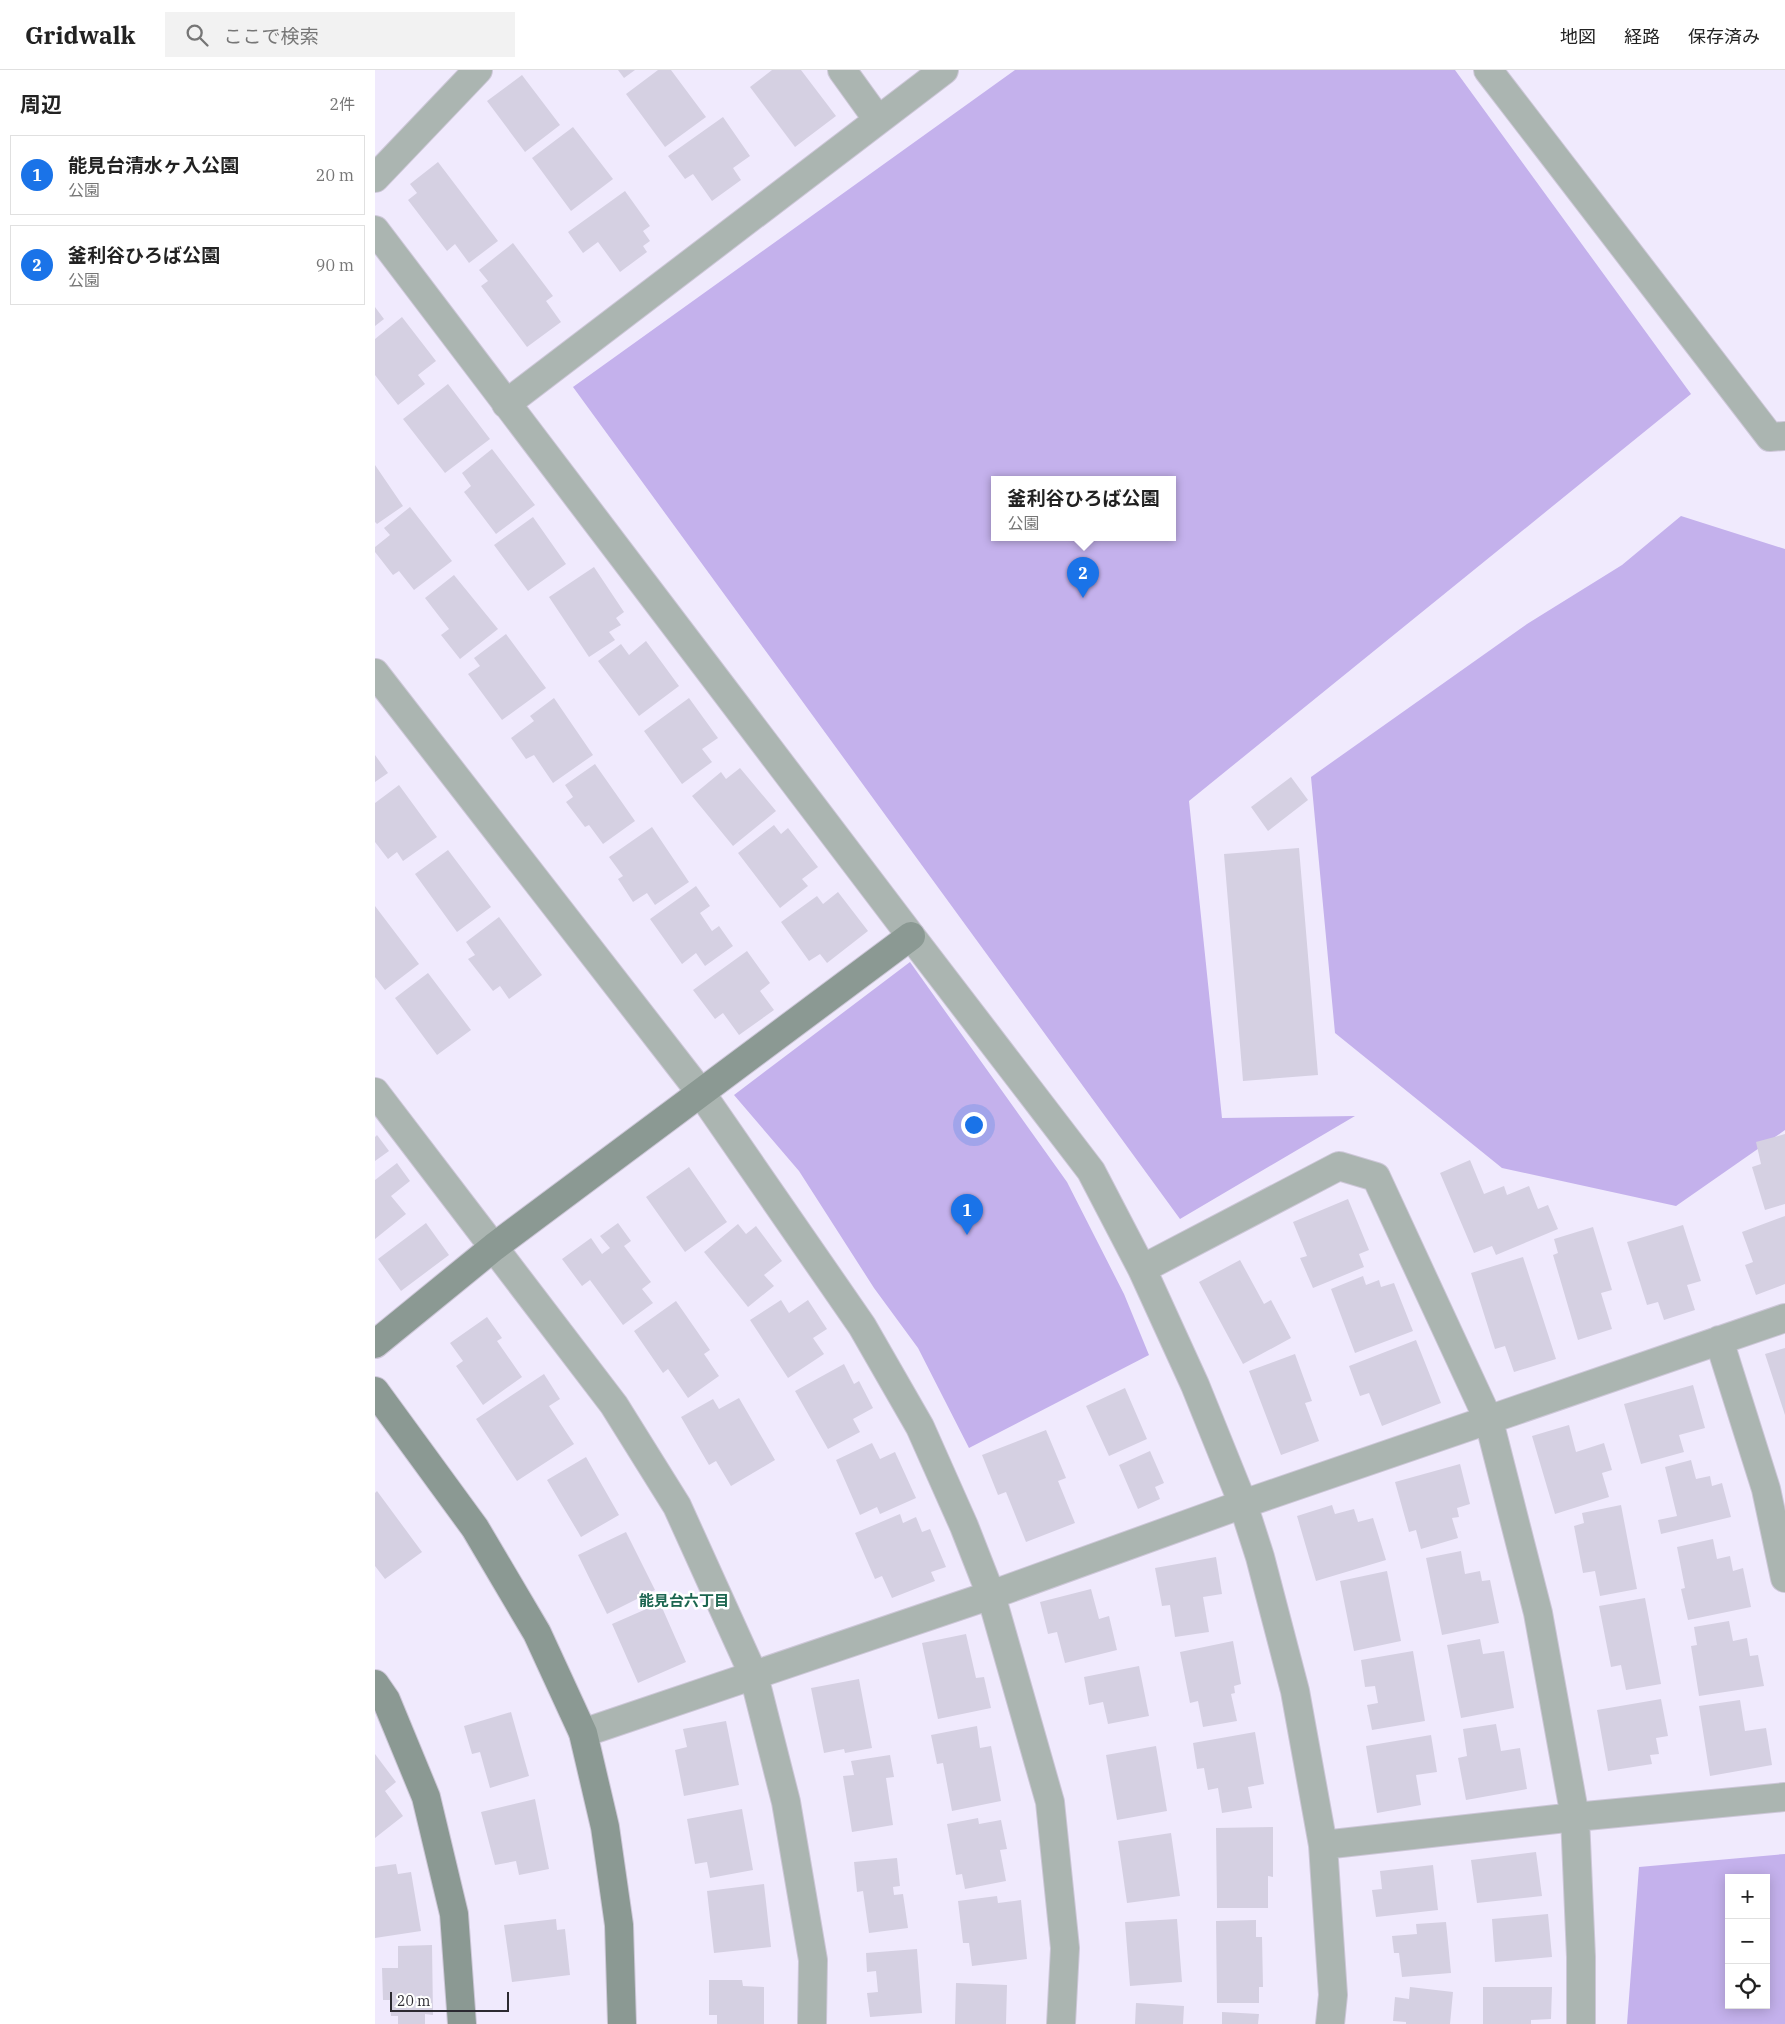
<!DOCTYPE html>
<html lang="ja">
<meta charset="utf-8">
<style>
body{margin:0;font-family:"IBM Plex Serif","Noto Sans JP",serif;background:#f2f2f2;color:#222}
.controls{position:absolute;right:15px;bottom:15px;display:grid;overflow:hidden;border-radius:0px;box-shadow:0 2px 12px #0003}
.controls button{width:45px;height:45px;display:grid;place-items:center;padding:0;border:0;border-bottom:1px solid #e0e0e0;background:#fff;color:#222;font:25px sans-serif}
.scale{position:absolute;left:15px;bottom:12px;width:119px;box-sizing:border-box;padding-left:5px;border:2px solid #2c2a31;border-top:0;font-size:14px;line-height:18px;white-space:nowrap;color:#2c2a31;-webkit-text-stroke:4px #fff;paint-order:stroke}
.you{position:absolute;left:598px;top:1054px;width:18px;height:18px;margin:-12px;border:4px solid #fff;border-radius:50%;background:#1a73e8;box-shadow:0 0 0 8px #1a73e833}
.badge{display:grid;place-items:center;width:32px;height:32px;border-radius:50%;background:#1a73e8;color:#fff;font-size:16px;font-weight:700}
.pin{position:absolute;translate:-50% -41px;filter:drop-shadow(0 1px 2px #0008)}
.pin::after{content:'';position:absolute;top:26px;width:18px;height:15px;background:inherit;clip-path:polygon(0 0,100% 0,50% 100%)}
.popup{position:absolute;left:616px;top:406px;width:185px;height:65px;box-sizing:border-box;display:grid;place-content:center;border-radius:0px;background:#fff;filter:drop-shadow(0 1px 4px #0005);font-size:16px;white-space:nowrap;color:#767676}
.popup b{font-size:19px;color:#222}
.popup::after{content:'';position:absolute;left:50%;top:100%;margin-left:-10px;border:10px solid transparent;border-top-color:#fff}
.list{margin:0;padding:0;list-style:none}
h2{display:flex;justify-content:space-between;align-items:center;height:65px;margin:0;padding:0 20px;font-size:21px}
h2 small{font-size:16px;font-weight:400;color:#767676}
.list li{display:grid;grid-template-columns:32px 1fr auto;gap:15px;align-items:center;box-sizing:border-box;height:80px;margin:0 10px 10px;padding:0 10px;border:1px solid #e0e0e0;border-radius:0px}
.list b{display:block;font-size:19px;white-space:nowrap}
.list p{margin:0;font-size:16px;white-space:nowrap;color:#767676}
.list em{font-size:16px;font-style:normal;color:#767676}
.icon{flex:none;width:28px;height:28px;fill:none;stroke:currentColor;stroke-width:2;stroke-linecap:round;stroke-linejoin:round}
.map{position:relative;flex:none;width:1410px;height:1954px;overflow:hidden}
header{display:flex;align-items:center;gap:30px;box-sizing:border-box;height:70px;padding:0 25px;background:#fff;border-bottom:1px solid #e0e0e0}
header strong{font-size:24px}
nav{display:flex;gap:28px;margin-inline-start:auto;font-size:18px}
.search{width:350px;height:45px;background:#f2f2f2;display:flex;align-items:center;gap:12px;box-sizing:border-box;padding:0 18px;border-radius:0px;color:#767676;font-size:19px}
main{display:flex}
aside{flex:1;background:#fff}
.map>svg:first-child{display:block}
.green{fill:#c4b1ec;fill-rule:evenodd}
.building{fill:#d5d0e2}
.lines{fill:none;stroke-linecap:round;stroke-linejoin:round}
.street-casing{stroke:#cdc7d8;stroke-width:30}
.secondary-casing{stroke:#cdc7d8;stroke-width:30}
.street{stroke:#abb5b1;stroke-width:28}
.secondary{stroke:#8b9993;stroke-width:28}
.labels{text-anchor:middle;stroke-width:5;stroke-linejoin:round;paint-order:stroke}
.neighbourhood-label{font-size:15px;font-weight:bold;fill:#1c6650;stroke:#fff}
</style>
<header>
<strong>Gridwalk</strong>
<div class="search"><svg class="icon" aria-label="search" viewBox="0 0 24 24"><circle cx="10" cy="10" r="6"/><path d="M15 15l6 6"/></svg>ここで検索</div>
<nav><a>地図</a><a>経路</a><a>保存済み</a></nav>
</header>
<main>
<aside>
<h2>周辺<small>2件</small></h2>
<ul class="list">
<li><span class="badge">1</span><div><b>能見台清水ヶ入公園</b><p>公園</p></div><em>20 m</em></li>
<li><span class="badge">2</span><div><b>釜利谷ひろば公園</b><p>公園</p></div><em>90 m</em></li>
</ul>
</aside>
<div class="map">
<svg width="1410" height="1954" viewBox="0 0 1410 1954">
<rect width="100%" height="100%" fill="#f0eafd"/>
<!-- green -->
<path class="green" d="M 640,0 L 1080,0 L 1316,324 L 814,731 L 847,1048 L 980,1046 L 805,1149 L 198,317 ZM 797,409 L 797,467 L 619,467 L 619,409 Z
M 1306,446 L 1410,479 L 1410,1060 L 1301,1136 L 1127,1098 L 960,963 L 936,707 L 1152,554 L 1247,495 Z
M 535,892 L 692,1112 L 749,1224 L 774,1285 L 594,1378 L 543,1278 L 499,1218 L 424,1101 L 359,1025 Z
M 1410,1784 L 1410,1954 L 1252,1954 L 1264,1797 ZM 1354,1808 L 1391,1808 L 1391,1935 L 1354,1935 Z"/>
<!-- building -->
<path class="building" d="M 243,0 L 260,0 L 249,8 Z
M 283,0 L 296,0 L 331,47 L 290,77 L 251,24 Z
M 397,0 L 426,0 L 461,46 L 420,77 L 375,17 Z
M 147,5 L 185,55 L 150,82 L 112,31 Z
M 348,47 L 375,86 L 358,98 L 366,110 L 337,131 L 318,104 L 310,109 L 293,86 Z
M 198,57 L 238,109 L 196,141 L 157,88 Z
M 63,92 L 123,171 L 94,193 L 80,174 L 72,181 L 33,130 L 42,123 L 35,114 Z
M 250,121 L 275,156 L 268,161 L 275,171 L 268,176 L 272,182 L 245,202 L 223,172 L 208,183 L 193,162 Z
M 138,173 L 178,226 L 171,231 L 186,252 L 152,277 L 106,216 L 113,211 L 104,200 Z
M 0,237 L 9,249 L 0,256 Z
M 27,247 L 61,291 L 43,305 L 50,314 L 23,335 L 0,305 L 0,269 Z
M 73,314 L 115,369 L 70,403 L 28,349 Z
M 117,379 L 160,435 L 121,464 L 89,422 L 96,416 L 87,403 Z
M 0,395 L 28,436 L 2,454 L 0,452 Z
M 35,437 L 77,491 L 39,520 L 24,501 L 18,505 L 0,482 L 0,477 L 15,465 L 9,458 Z
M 158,447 L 191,494 L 153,521 L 119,475 Z
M 219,497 L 249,542 L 241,548 L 246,555 L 234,562 L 240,570 L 214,587 L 174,527 Z
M 79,505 L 123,559 L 85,589 L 66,565 L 74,559 L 50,528 Z
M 131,564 L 171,618 L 127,650 L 93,604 L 105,596 L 99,588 Z
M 271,571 L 304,616 L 264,646 L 223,591 L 246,574 L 254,585 Z
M 179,628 L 218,685 L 178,713 L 159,685 L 151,689 L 136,668 L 159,651 L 155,646 Z
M 314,628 L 343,668 L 327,679 L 337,692 L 307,714 L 269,661 Z
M 0,685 L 13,703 L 0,712 Z
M 220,694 L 260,751 L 228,774 L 214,755 L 210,757 L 191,732 L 198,727 L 190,715 Z
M 365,698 L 401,741 L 358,776 L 317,726 L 346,702 L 351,709 Z
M 916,707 L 933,730 L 893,761 L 876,737 Z
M 24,715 L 62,767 L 28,791 L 22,782 L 13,789 L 0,772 L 0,733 Z
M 399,755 L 406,764 L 413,758 L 443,797 L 427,809 L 433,816 L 405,838 L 363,783 Z
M 277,757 L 314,812 L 280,835 L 272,823 L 258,832 L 243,809 L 248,806 L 234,787 Z
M 924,778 L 943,1005 L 868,1011 L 849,784 Z
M 73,780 L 116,837 L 82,862 L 40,804 Z
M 321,816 L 335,836 L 325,843 L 337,861 L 344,856 L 358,876 L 330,896 L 321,883 L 307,894 L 275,849 Z
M 463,822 L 493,861 L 452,893 L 445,884 L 434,891 L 406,852 L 442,826 L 448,834 Z
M 0,836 L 44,894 L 10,920 L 0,907 Z
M 124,847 L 167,905 L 134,929 L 125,916 L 118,921 L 93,889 L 100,885 L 91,872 Z
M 372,881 L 395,913 L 385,921 L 399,940 L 364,965 L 348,943 L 340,949 L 318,920 Z
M 53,903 L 96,960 L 62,985 L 20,928 Z
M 1410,1064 L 1410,1134 L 1390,1140 L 1377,1097 L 1386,1094 L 1381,1072 Z
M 2,1065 L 14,1081 L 0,1091 L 0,1067 Z
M 1095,1090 L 1109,1124 L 1129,1116 L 1132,1125 L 1154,1116 L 1163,1139 L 1173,1135 L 1183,1159 L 1121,1185 L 1117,1176 L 1099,1183 L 1065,1103 Z
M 22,1093 L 35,1111 L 16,1126 L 31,1144 L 0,1169 L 0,1110 Z
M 314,1097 L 352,1152 L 310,1182 L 271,1127 Z
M 973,1129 L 994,1180 L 984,1184 L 989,1197 L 938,1218 L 925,1188 L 932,1186 L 918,1152 Z
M 1410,1146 L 1410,1214 L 1381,1225 L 1370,1195 L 1378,1192 L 1367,1162 Z
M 51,1153 L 74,1185 L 26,1221 L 3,1189 Z
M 243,1153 L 256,1171 L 249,1176 L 276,1212 L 267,1219 L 278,1233 L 248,1255 L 215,1210 L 207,1216 L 187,1189 L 216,1168 L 227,1184 L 235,1178 L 225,1166 Z
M 363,1154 L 371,1164 L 381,1156 L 407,1191 L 389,1205 L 399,1216 L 373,1237 L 329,1182 Z
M 1308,1155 L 1326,1211 L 1312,1215 L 1320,1240 L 1289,1250 L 1283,1232 L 1272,1235 L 1252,1172 Z
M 1218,1157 L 1237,1220 L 1226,1223 L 1237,1259 L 1203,1270 L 1178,1185 L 1183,1183 L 1179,1169 Z
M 1148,1187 L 1181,1289 L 1139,1302 L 1130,1276 L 1120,1279 L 1096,1203 Z
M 865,1190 L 889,1234 L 896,1230 L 916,1268 L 868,1294 L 824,1212 Z
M 988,1206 L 991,1215 L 1004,1210 L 1006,1217 L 1019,1213 L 1038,1261 L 980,1283 L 956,1219 Z
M 406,1230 L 414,1243 L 433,1230 L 452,1259 L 438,1268 L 449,1284 L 413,1308 L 375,1250 Z
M 301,1231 L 335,1280 L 329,1284 L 344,1306 L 313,1328 L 293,1299 L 288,1303 L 259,1261 Z
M 112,1247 L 127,1268 L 122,1271 L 147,1307 L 108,1335 L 81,1296 L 88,1291 L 75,1273 Z
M 1041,1270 L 1066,1333 L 1007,1356 L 994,1323 L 985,1326 L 974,1296 Z
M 1410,1278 L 1410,1345 L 1390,1284 Z
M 920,1284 L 937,1331 L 930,1333 L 944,1371 L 906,1385 L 874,1301 Z
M 469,1294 L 479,1314 L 484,1311 L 498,1338 L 478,1349 L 485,1362 L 453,1379 L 420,1321 Z
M 169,1304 L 185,1329 L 174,1336 L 199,1374 L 142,1411 L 101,1349 Z
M 1318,1315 L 1330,1358 L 1304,1365 L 1309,1382 L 1266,1394 L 1249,1334 Z
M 750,1318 L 772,1369 L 734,1386 L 711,1336 Z
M 364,1328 L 400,1390 L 356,1416 L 341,1391 L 334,1395 L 306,1347 L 338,1329 L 344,1339 Z
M 1194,1355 L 1201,1382 L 1229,1373 L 1237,1400 L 1227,1403 L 1234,1427 L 1180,1444 L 1157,1366 Z
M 671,1360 L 691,1408 L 683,1411 L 700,1453 L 651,1472 L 631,1422 L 623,1425 L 607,1385 Z
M 497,1373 L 505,1389 L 520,1382 L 541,1428 L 505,1444 L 502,1437 L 485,1445 L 461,1390 Z
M 775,1381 L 789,1413 L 780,1417 L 785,1429 L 763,1439 L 744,1395 Z
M 211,1387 L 244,1445 L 206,1467 L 172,1410 Z
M 1316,1390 L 1321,1409 L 1335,1406 L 1337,1416 L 1347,1413 L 1356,1447 L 1286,1464 L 1283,1450 L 1302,1446 L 1290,1397 Z
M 1085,1394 L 1095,1434 L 1082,1438 L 1084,1447 L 1077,1448 L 1083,1468 L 1046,1479 L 1041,1460 L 1034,1462 L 1020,1412 Z
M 2,1421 L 47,1482 L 10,1509 L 0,1496 L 0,1423 Z
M 957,1435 L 960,1444 L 979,1439 L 983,1452 L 998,1448 L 1011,1490 L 941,1511 L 922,1446 Z
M 1246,1435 L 1262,1519 L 1225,1526 L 1220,1501 L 1208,1503 L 1199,1456 L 1209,1453 L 1207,1443 Z
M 525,1444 L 528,1453 L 541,1447 L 547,1462 L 555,1459 L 571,1497 L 556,1502 L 560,1511 L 517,1528 L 507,1506 L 500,1509 L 480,1463 Z
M 251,1462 L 280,1520 L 232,1544 L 203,1485 Z
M 1338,1469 L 1342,1489 L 1355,1486 L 1358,1501 L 1368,1498 L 1376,1537 L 1313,1550 L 1306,1519 L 1310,1518 L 1302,1477 Z
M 1086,1481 L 1090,1504 L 1105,1501 L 1107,1511 L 1115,1510 L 1124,1553 L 1067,1565 L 1051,1488 Z
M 841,1487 L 847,1524 L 828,1527 L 834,1562 L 800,1567 L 795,1535 L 787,1536 L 780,1498 Z
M 1012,1501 L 1026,1571 L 979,1581 L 965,1511 Z
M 716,1519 L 724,1549 L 734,1546 L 742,1580 L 690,1593 L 682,1562 L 673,1564 L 665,1532 Z
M 1270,1528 L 1286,1614 L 1251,1620 L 1246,1595 L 1236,1597 L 1224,1536 Z
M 285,1533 L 311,1592 L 263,1613 L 237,1554 Z
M 1354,1551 L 1358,1571 L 1372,1568 L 1375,1586 L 1383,1585 L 1389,1616 L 1324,1626 L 1316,1576 L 1322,1575 L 1319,1557 Z
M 591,1564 L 601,1608 L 609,1607 L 616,1638 L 563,1649 L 547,1573 Z
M 1105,1569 L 1108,1584 L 1129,1581 L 1139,1638 L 1086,1648 L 1072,1575 Z
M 858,1571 L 866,1614 L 859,1616 L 860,1623 L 856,1624 L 862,1651 L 828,1657 L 823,1631 L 815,1633 L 805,1582 Z
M 1038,1581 L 1050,1651 L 997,1660 L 992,1635 L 1003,1633 L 1000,1616 L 990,1617 L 986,1590 Z
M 764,1596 L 774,1646 L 733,1654 L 728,1632 L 714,1635 L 709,1607 Z
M 484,1609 L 497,1678 L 470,1683 L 469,1679 L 449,1683 L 436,1618 Z
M 1286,1629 L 1293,1666 L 1281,1668 L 1284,1684 L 1275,1685 L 1277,1694 L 1233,1701 L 1222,1640 Z
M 1365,1630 L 1370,1661 L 1391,1658 L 1397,1695 L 1335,1706 L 1324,1636 Z
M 136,1642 L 154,1706 L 115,1718 L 105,1682 L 97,1684 L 89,1656 Z
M 351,1651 L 364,1715 L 309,1726 L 300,1680 L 312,1677 L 308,1659 Z
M 1121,1654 L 1126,1681 L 1145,1678 L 1152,1719 L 1091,1730 L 1083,1688 L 1092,1686 L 1088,1659 Z
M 602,1656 L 605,1678 L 616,1676 L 626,1731 L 577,1741 L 568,1693 L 562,1694 L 556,1665 Z
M 880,1662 L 889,1714 L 873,1717 L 877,1738 L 847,1743 L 843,1718 L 833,1720 L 829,1698 L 822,1699 L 818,1673 Z
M 1056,1665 L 1062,1702 L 1041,1705 L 1046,1735 L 1002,1743 L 991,1676 Z
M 781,1676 L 792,1741 L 742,1750 L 731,1685 Z
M 0,1684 L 21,1712 L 10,1721 L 28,1746 L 0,1768 Z
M 515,1685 L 519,1707 L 511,1708 L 518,1755 L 477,1762 L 468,1706 L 479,1705 L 476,1691 Z
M 160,1729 L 174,1799 L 144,1805 L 141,1791 L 120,1795 L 106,1742 Z
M 367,1739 L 378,1800 L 335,1808 L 332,1792 L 320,1794 L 312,1749 Z
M 603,1748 L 604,1754 L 626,1750 L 632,1779 L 625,1780 L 631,1811 L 590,1819 L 587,1804 L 581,1805 L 572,1754 Z
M 898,1757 L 898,1807 L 893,1806 L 893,1838 L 842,1838 L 841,1758 Z
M 796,1763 L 805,1826 L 752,1833 L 743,1771 Z
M 1161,1782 L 1167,1826 L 1102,1833 L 1096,1790 Z
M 522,1788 L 525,1816 L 518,1817 L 519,1825 L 528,1824 L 533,1858 L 494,1863 L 488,1821 L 482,1822 L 479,1792 Z
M 21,1794 L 23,1804 L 36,1802 L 46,1861 L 0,1868 L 0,1797 Z
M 1058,1795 L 1063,1840 L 1001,1847 L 997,1820 L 1007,1819 L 1005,1801 Z
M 389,1814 L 396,1877 L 339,1883 L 332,1821 Z
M 622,1826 L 623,1833 L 646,1830 L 652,1889 L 597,1896 L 594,1873 L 588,1873 L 583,1831 Z
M 1173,1844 L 1177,1887 L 1120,1892 L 1117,1849 Z
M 181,1849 L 182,1860 L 190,1859 L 195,1905 L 137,1912 L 129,1855 Z
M 802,1849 L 807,1912 L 755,1916 L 750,1852 Z
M 881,1850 L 881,1867 L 887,1867 L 888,1917 L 884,1917 L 884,1933 L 842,1933 L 841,1851 Z
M 1071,1852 L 1076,1903 L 1027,1907 L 1024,1883 L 1019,1883 L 1017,1866 L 1042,1864 L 1041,1854 Z
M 57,1875 L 58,1945 L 50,1944 L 50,1954 L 23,1954 L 23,1946 L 16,1946 L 15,1930 L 8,1930 L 7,1898 L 23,1898 L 23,1876 Z
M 542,1879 L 547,1943 L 495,1947 L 492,1923 L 503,1922 L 501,1901 L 492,1902 L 491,1883 Z
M 334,1910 L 367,1910 L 368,1916 L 389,1917 L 389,1954 L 342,1954 L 342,1945 L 334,1945 Z
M 581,1913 L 632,1915 L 631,1954 L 580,1954 Z
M 1035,1917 L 1078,1922 L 1075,1954 L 1031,1954 L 1031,1952 L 1018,1951 L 1020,1927 L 1034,1929 Z
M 1108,1917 L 1177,1917 L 1176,1949 L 1156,1950 L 1156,1954 L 1108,1954 Z
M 761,1933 L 809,1936 L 808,1954 L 760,1954 Z
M 847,1942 L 884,1944 L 883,1954 L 847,1954 Z"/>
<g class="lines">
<!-- street casing -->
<g class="street-casing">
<path id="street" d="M 467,0 L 503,50
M 1113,0 L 1395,367 L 1410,366
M 0,108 L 103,0
M 0,160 L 536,866 L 716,1101 L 767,1199 L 820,1315 L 868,1434 L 885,1487 L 920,1621 L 948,1775 L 958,1925 L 955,1954
M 131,334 L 569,0
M 0,603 L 326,1023 L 487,1256 L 545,1357 L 589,1456 L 616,1525 L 675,1732 L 690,1878 L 686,1954
M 0,1022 L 239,1335 L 302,1436 L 379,1606 L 411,1732 L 438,1890 L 437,1954
M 767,1199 L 964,1096 L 1001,1107 L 1114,1351 L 1163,1543 L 1200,1747 L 1206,1887 L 1206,1954
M 1344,1270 L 1391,1419 L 1410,1508
M 208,1663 L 616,1525 L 868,1434 L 1410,1248
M 948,1775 L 1200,1747 L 1410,1727"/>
</g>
<!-- secondary casing -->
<g class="secondary-casing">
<path id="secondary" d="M 0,1274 L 119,1177 L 536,866
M 0,1321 L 100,1458 L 162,1563 L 208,1663 L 230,1757 L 244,1855 L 247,1954
M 0,1614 L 11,1630 L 51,1727 L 79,1844 L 87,1954"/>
</g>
<!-- street -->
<use href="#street" class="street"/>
<!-- secondary -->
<use href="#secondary" class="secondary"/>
</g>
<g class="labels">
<!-- neighbourhood labels -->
<g class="neighbourhood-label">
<text x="309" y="1536">能見台六丁目</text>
</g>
</g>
</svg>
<div class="controls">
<button>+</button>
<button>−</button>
<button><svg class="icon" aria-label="locate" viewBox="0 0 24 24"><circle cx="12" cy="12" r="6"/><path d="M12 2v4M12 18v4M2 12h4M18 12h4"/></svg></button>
</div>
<div class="scale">20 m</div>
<div class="you"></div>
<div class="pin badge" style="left:592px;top:1165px">1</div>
<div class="pin badge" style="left:708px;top:528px">2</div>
<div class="popup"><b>釜利谷ひろば公園</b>公園</div>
</div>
</main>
